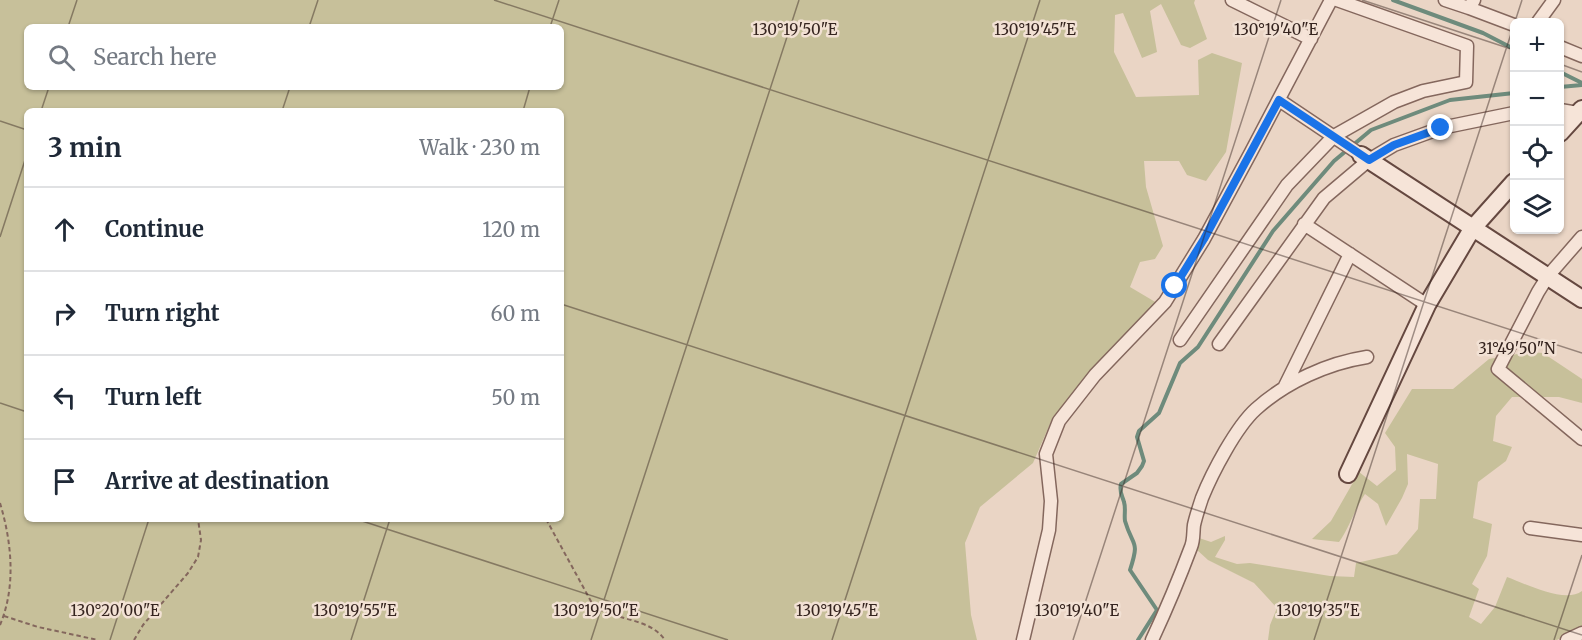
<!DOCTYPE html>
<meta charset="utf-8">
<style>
body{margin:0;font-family:Merriweather,serif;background:#f6f6f7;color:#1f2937}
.controls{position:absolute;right:18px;top:18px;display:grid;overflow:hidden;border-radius:9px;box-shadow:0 2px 4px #0004}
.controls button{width:54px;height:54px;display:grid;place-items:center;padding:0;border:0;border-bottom:2px solid #e0e1e3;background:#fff;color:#1f2937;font:30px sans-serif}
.stop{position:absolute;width:18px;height:18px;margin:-14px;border:4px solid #1a73e8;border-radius:50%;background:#fff}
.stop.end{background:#1a73e8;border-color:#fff;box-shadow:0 2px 6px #0008}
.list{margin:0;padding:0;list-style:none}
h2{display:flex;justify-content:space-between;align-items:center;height:78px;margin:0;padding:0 24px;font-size:26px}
h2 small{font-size:20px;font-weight:400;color:#747a83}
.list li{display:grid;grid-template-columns:39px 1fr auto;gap:18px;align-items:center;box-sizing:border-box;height:84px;padding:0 24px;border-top:2px solid #e0e1e3}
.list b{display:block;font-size:22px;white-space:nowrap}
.list em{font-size:20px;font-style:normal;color:#747a83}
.icon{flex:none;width:33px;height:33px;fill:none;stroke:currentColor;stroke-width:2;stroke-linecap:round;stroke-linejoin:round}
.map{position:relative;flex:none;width:1582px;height:640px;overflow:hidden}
.search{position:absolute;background:#fff;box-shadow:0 2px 4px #0004;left:24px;top:24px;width:540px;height:66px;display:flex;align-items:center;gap:15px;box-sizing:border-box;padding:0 21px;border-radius:9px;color:#747a83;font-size:22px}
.panel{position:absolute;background:#fff;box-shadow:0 2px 4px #0004;left:24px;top:108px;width:540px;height:414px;border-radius:9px}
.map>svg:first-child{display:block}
.green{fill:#c7c09a;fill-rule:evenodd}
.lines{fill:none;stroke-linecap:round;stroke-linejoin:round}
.stream{stroke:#6e8b7c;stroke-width:4}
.street-casing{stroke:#84675d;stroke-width:15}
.secondary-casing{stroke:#654840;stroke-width:20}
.path{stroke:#84675d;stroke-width:2;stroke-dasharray:4.5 3;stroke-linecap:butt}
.street{stroke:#f6e4d8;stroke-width:12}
.secondary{stroke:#f6e4d8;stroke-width:16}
.route{stroke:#1a73e8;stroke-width:8}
.ticks{fill:none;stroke:#35241f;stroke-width:1.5;stroke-opacity:0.45}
.ticks-label{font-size:15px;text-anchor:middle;fill:#35241f;stroke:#f2e1d4;stroke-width:5;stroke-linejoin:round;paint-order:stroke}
</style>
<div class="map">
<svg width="1582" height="640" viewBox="0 0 1582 640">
<rect width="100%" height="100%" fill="#ead5c5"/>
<!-- green -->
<path class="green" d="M 0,0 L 1195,0 L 1194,3 L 1207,39 L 1190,48 L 1181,45 L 1161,4 L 1150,11 L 1157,52 L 1142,58 L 1123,13 L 1115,15 L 1114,52 L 1136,97 L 1199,95 L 1198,60 L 1212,53 L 1242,63 L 1226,152 L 1206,181 L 1187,175 L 1179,161 L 1144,161 L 1146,187 L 1163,246 L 1155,259 L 1140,262 L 1130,287 L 1157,303 L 1053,417 L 1033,463 L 980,507 L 965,543 L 971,615 L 977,640 L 0,640 ZM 27,27 L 561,27 L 561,87 L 27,87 ZM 27,111 L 561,111 L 561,519 L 27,519 Z
M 1529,352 L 1543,353 L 1582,379 L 1582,403 L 1559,397 L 1512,397 L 1496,416 L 1493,441 L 1512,447 L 1506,461 L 1478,482 L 1473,518 L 1492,524 L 1487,556 L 1472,584 L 1479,589 L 1469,617 L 1481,624 L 1495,607 L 1507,577 C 1526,584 1565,604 1582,591 L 1582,626 L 1557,640 L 1268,640 L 1270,625 L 1277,608 L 1254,583 L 1208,560 L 1196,549 L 1199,538 L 1211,542 L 1225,536 L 1225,540 L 1215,557 L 1237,564 L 1250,563 L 1330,576 L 1354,577 L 1356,563 L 1397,554 L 1418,529 L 1420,499 L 1436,499 L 1438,464 L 1407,454 L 1408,484 L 1402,498 L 1386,526 L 1378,504 L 1365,494 C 1354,510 1350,527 1339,542 L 1312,539 L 1331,521 L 1359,472 L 1377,486 L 1396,470 L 1395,447 L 1385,433 L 1412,389 L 1453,389 L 1489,359 Z"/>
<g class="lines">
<!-- stream -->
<path class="stream" d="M 1393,0 L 1483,33 L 1514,49
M 1560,72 L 1582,83
M 1560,87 L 1582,85
M 1138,640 L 1157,610 L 1130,570 C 1140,539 1133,548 1125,521 C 1124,515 1126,508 1124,502 C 1122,495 1119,492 1121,484 L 1137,473 L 1142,466 L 1144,461 L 1137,437 L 1139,431 L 1159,413 L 1180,363 L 1198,347 L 1273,231 L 1334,161 L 1371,130 L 1450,100 L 1514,93"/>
<!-- street casing -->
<g class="street-casing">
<path id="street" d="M 1232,0 L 1311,39
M 1445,0 L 1469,8 L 1474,0
M 1469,8 L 1514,25
M 1538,22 L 1554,0
M 1560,47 L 1582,56
M 1279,100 L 1361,155
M 1560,110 L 1578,113
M 1304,224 L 1427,305
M 1582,237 L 1548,276 L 1538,292 L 1498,369 L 1582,439
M 1180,340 L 1287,185 L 1334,136 L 1394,102 L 1423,91 L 1466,82 L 1467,46 L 1337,0
M 1219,344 L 1324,198 L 1369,160 L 1394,145 L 1441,128 L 1514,113
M 1284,388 L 1350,254
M 1530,528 L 1582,535
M 1023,640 L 1049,530 L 1051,501 L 1046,454 L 1059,421 L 1095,375 L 1165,302 L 1204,239 L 1251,152 L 1331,0
M 1152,640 C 1166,610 1179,579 1191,547 C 1194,540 1193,532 1194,525 C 1196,516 1199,507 1202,498 C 1212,473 1236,427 1256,409 C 1286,382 1328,363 1367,357
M 1567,640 L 1582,633"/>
</g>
<!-- secondary casing -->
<g class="secondary-casing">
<path id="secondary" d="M 1560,133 L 1582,109
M 1361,155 L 1582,299
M 1348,474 L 1427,305 L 1472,229 L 1514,182"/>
</g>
<!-- path -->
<path class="path" d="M 0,503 C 12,543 16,587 0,625
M 546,519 L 593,605 C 614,621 649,617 665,640
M 4,616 L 38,627 L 98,640
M 134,640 L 143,625 L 188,573 L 198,557 L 201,540 L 198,519"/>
<!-- street -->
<use href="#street" class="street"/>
<!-- secondary -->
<use href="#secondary" class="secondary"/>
</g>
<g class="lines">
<!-- route -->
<path class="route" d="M 1175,286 L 1204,239 L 1279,100 L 1369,160 L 1394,145 L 1441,128"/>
</g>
<!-- ticks -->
<path class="ticks" d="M 494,0 L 1582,353M 1362,0 L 1514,50M 68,27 L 77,0M 309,27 L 318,0M 550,27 L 559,0M 1560,64 L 1582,72M 41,111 L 49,87M 282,111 L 290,87M 523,111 L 530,87M 0,121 L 27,130M 0,237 L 27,154M 561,304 L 1582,635M 0,403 L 27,412M 356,519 L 728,640M 110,640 L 149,519M 351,640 L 390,519M 591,640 L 799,0M 832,640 L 1040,0M 1073,640 L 1281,0M 1314,640 L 1522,0M 1554,640 L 1582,555"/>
<g class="ticks-label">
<text x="795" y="35">130°19'50"E</text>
<text x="1035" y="35">130°19'45"E</text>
<text x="1276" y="35">130°19'40"E</text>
<text x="1517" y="354">31°49'50"N</text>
<text x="115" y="616">130°20'00"E</text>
<text x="355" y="616">130°19'55"E</text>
<text x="596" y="616">130°19'50"E</text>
<text x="837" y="616">130°19'45"E</text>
<text x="1077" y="616">130°19'40"E</text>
<text x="1318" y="616">130°19'35"E</text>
</g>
</svg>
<div class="controls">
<button>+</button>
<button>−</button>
<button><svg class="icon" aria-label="locate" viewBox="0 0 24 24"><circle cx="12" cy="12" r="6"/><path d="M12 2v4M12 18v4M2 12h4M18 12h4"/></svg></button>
<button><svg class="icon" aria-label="layers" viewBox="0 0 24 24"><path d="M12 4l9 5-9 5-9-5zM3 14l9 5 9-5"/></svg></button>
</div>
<div class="stop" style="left:1175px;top:286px"></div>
<div class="stop end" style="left:1441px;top:128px"></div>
<div class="search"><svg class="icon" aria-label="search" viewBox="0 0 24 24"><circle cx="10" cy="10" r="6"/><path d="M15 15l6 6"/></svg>Search here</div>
<section class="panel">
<h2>3 min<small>Walk · 230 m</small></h2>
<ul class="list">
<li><svg class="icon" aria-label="ahead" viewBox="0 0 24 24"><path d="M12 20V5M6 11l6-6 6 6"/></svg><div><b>Continue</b></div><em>120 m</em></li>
<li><svg class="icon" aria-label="right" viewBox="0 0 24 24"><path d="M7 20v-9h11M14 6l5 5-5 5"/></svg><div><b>Turn right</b></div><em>60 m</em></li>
<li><svg class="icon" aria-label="left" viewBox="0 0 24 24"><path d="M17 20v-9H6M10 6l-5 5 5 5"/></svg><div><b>Turn left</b></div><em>50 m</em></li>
<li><svg class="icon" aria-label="arrive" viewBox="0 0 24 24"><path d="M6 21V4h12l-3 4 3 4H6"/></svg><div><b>Arrive at destination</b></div></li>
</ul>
</section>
</div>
